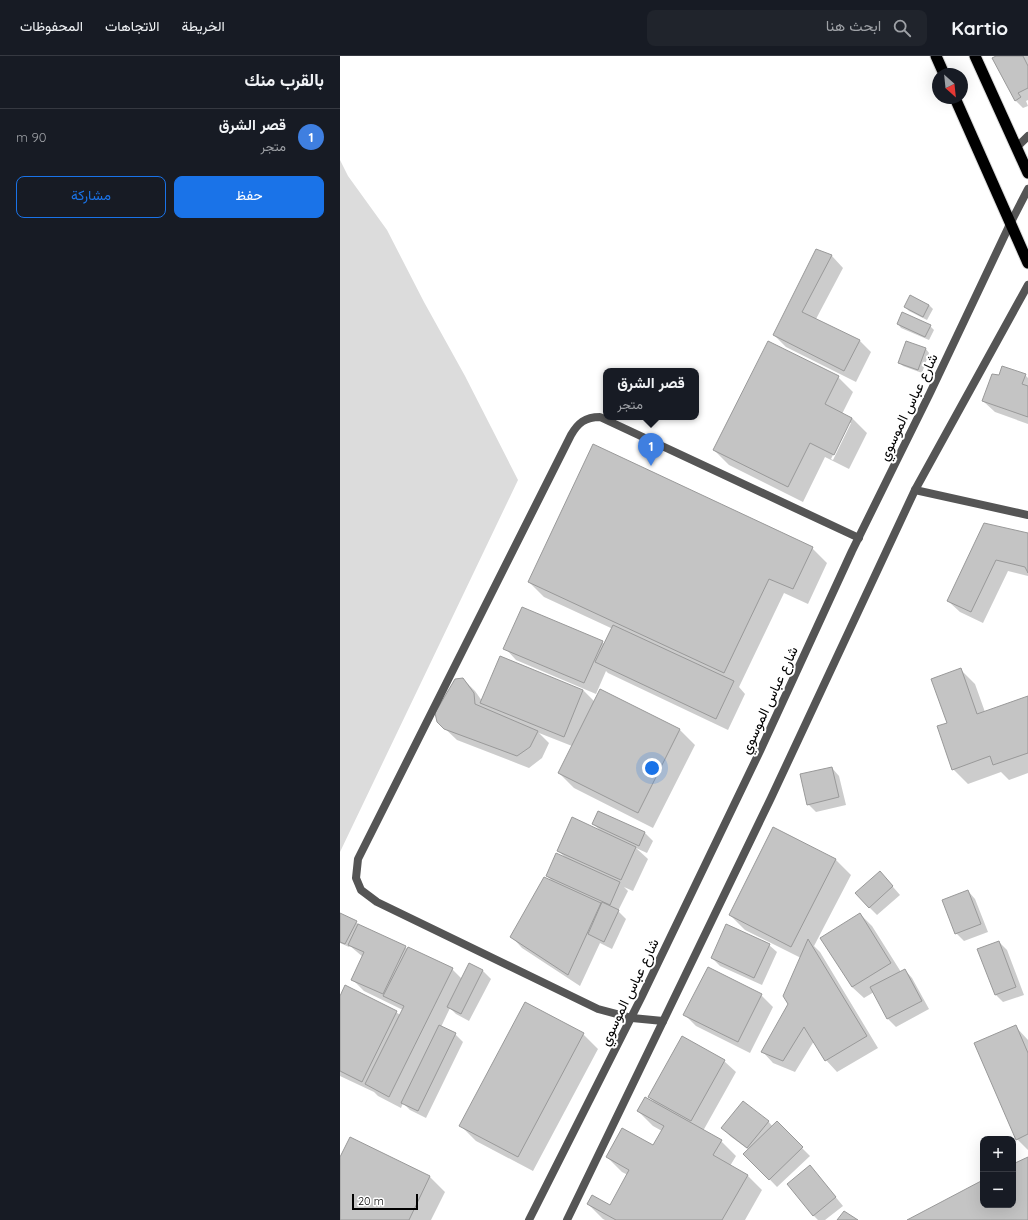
<!DOCTYPE html>
<html lang="ar">
<meta charset="utf-8">
<style>
body{margin:0;font-family:Quicksand,Vazirmatn,sans-serif;background:#20242c;color:#f1f3f6;direction:rtl}
.controls{position:absolute;right:12px;bottom:12px;display:grid;overflow:hidden;border-radius:8px;box-shadow:0 4px 16px #0002}
.controls button{width:36px;height:36px;display:grid;place-items:center;padding:0;border:0;border-bottom:1px solid #363941;background:#171b24;color:#f1f3f6;font:20px sans-serif}
.compass{position:absolute;left:592px;top:12px;width:36px;height:36px;border-radius:50%;background:#171b24;box-shadow:0 4px 16px #0002;rotate:153deg}
.scale{position:absolute;left:12px;bottom:10px;width:66px;box-sizing:border-box;padding-left:4px;border:2px solid #000;border-top:0;font-size:11px;line-height:14px;white-space:nowrap;color:#000;-webkit-text-stroke:3px #fff;paint-order:stroke}
.you{position:absolute;left:312px;top:712px;width:14px;height:14px;margin:-10px;border:3px solid #fff;border-radius:50%;background:#1a73e8;box-shadow:0 0 0 6px #1a73e833}
.badge{display:grid;place-items:center;width:26px;height:26px;border-radius:50%;background:#1a73e8;color:#fff;font-size:13px;font-weight:700}
.pin{position:absolute;translate:-50% -33px;filter:drop-shadow(0 1px 2px #0008)}
.pin::after{content:'';position:absolute;top:21px;width:14px;height:12px;background:inherit;clip-path:polygon(0 0,100% 0,50% 100%)}
.popup{position:absolute;left:263px;top:312px;width:96px;height:52px;box-sizing:border-box;display:grid;place-content:center;border-radius:8px;background:#171b24;filter:drop-shadow(0 1px 3px #0005);font-size:13px;white-space:nowrap;color:#9ea1a6}
.popup b{font-size:15px;color:#f1f3f6}
.popup::after{content:'';position:absolute;left:50%;top:100%;margin-left:-8px;border:8px solid transparent;border-top-color:#171b24}
.list{margin:0;padding:0;list-style:none}
h2{display:flex;justify-content:space-between;align-items:center;height:52px;margin:0;padding:0 16px;font-size:17px}
h2 small{font-size:13px;font-weight:400;color:#9ea1a6}
.list li{display:grid;grid-template-columns:26px 1fr auto;gap:12px;align-items:center;box-sizing:border-box;height:56px;padding:0 16px;border-top:1px solid #363941}
.list b{display:block;font-size:15px;white-space:nowrap}
.list p{margin:0;font-size:13px;white-space:nowrap;color:#9ea1a6}
.list em{font-size:13px;font-style:normal;color:#9ea1a6}
.actions{display:flex;gap:8px;padding:12px 16px}
.actions a{flex:1;padding:9px 0;border:1px solid #1a73e8;border-radius:8px;text-align:center;font-size:14px;color:#1a73e8}
.actions .main{background:#1a73e8;color:#fff}
.icon{flex:none;width:22px;height:22px;fill:none;stroke:currentColor;stroke-width:2;stroke-linecap:round;stroke-linejoin:round}
.map{position:relative;flex:none;width:688px;height:1164px;overflow:hidden;direction:ltr}
header{display:flex;align-items:center;gap:24px;box-sizing:border-box;height:56px;padding:0 20px;background:#171b24;border-bottom:1px solid #363941}
header strong{font-size:19px}
nav{display:flex;gap:22px;margin-inline-start:auto;font-size:14px}
.search{width:280px;height:36px;background:#20242c;display:flex;align-items:center;gap:10px;box-sizing:border-box;padding:0 14px;border-radius:8px;color:#9ea1a6;font-size:15px}
main{display:flex}
aside{flex:1;background:#171b24}
.map>svg:first-child{display:block}
.green{fill:#dcdcdc}
.shadow{fill:#0003;fill-rule:evenodd}
.building{fill:#c4c4c4;stroke:#999}
.lines{fill:none;stroke-linecap:round;stroke-linejoin:round}
.trunk-casing{stroke:#dbdbdb;stroke-width:13}
.minor{stroke:#555;stroke-width:8}
.tertiary{stroke:#555;stroke-width:8}
.trunk{stroke:#000;stroke-width:11}
.labels{text-anchor:middle;stroke-width:4;stroke-linejoin:round;paint-order:stroke}
.street-label{font-size:14px;fill:#000;stroke:#fff}
</style>
<header>
<strong>Kartio</strong>
<div class="search"><svg class="icon" aria-label="search" viewBox="0 0 24 24"><circle cx="10" cy="10" r="6"/><path d="M15 15l6 6"/></svg>ابحث هنا</div>
<nav><a>الخريطة</a><a>الاتجاهات</a><a>المحفوظات</a></nav>
</header>
<main>
<div class="map">
<svg width="688" height="1164" viewBox="0 0 688 1164">
<rect width="100%" height="100%" fill="#fff"/>
<!-- green -->
<path class="green" d="M 0,104 L 8,120 L 47,174 L 84,246 L 125,320 L 178,424 L 0,796 Z"/>
<!-- shadow -->
<path class="shadow" d="M 659,0 L 688,0 L 688,44 L 686,45 L 688,50 L 683,52 L 675,44 Z
M 476,194 L 492,200 L 503,212 L 476,263 L 520,285 L 531,296 L 516,326 L 446,291 L 434,279 Z
M 570,240 L 589,249 L 593,253 L 587,264 L 569,255 L 565,251 Z
M 558,268 L 590,270 L 594,274 L 589,284 L 561,272 Z
M 567,286 L 586,293 L 589,297 L 582,317 L 563,310 L 560,307 Z
M 685,319 L 688,322 L 688,368 L 655,356 L 643,345 Z
M 498,321 L 513,336 L 502,358 L 512,362 L 527,377 L 509,413 L 485,401 L 463,446 L 389,409 L 374,394 ZM 509,367 L 511,367 L 493,404 L 491,403 Z
M 645,468 L 688,478 L 688,520 L 668,515 L 643,567 L 620,556 L 608,545 Z
M 472,492 L 487,507 L 468,548 L 444,537 L 399,631 L 405,638 L 388,674 L 268,617 L 266,615 L 256,638 L 176,604 L 165,592 L 262,586 L 265,588 L 273,573 L 204,541 L 189,526 Z
M 620,613 L 635,628 L 645,656 L 688,641 L 688,717 L 669,724 L 661,716 L 628,728 L 613,713 L 608,667 Z
M 123,623 L 135,635 L 142,645 L 243,634 L 255,646 L 261,635 L 340,674 L 355,689 L 313,772 L 234,732 L 219,717 L 232,690 L 199,677 L 209,687 L 202,702 L 189,712 L 117,684 L 98,666 Z
M 492,712 L 499,720 L 506,749 L 476,756 L 468,748 Z
M 258,756 L 305,777 L 313,785 L 307,797 L 296,792 L 308,803 L 293,835 L 284,831 L 288,835 L 278,855 L 286,863 L 272,893 L 260,887 L 240,930 L 182,892 L 171,880 L 212,825 L 207,820 L 226,802 L 218,795 L 261,775 L 253,768 Z
M 434,773 L 496,804 L 511,819 L 474,890 L 480,896 L 538,992 L 497,1016 L 486,1004 L 474,985 L 455,1016 L 433,1007 L 422,995 L 449,948 L 461,902 L 405,874 L 390,859 Z
M 547,824 L 560,839 L 537,859 L 529,851 Z
M 628,835 L 635,843 L 648,876 L 624,885 L 616,877 Z
M 0,858 L 16,866 L 21,870 L 65,891 L 68,893 L 112,913 L 122,923 L 130,908 L 143,915 L 151,923 L 129,965 L 116,958 L 110,952 L 101,971 L 115,978 L 123,986 L 86,1062 L 70,1054 L 63,1047 L 61,1052 L 38,1040 L 34,1036 L 0,1020 L 0,943 L 56,956 L 60,959 L 63,954 L 24,935 L 12,923 L 23,901 L 10,890 L 9,891 L 0,887 Z
M 520,858 L 532,870 L 561,916 L 565,914 L 572,922 L 589,953 L 556,971 L 548,963 L 534,936 L 524,942 L 512,931 L 482,882 Z
M 659,886 L 667,894 L 684,939 L 663,946 L 655,938 Z
M 429,889 L 437,896 L 422,929 L 380,910 L 372,902 Z
M 421,939 L 433,951 L 410,997 L 356,970 L 345,959 Z
M 676,971 L 688,984 L 688,1094 L 677,1083 Z
M 243,978 L 258,993 L 193,1115 L 136,1085 L 121,1070 Z
M 384,1005 L 396,1016 L 363,1075 L 381,1085 L 396,1100 L 390,1110 L 407,1119 L 422,1134 L 405,1164 L 265,1164 L 263,1163 L 248,1148 L 270,1150 L 288,1119 L 282,1116 L 267,1101 L 313,1091 L 322,1075 L 313,1070 L 298,1055 L 315,1047 L 309,1041 Z
M 428,1065 L 433,1071 L 437,1067 L 470,1100 L 437,1131 L 405,1098 L 409,1094 L 390,1080 L 383,1072 Z
M 10,1082 L 90,1121 L 105,1136 L 91,1164 L 0,1164 L 0,1103 Z
M 470,1110 L 503,1150 L 485,1164 L 478,1164 L 473,1159 Z"/>
<!-- building -->
<path class="building" d="M 656,0 L 683,0 L 688,10 L 688,32 L 678,37 L 681,41 L 675,45 L 652,2 Z
M 476,193 L 492,199 L 462,256 L 520,284 L 504,315 L 433,279 Z
M 570,239 L 589,249 L 583,261 L 564,251 Z
M 562,256 L 591,269 L 585,281 L 557,268 Z
M 428,285 L 499,320 L 485,348 L 512,362 L 494,399 L 470,387 L 448,431 L 373,394 Z
M 566,285 L 586,292 L 578,314 L 558,307 Z
M 662,310 L 686,318 L 682,328 L 688,330 L 688,361 L 642,345 L 652,318 L 659,319 Z
M 253,388 L 473,491 L 453,533 L 429,523 L 384,617 L 188,526 Z
M 644,467 L 688,477 L 688,517 L 685,511 L 656,504 L 631,556 L 607,545 Z
M 182,551 L 263,585 L 244,627 L 163,593 Z
M 273,569 L 394,625 L 376,663 L 255,606 Z
M 160,600 L 243,634 L 224,681 L 140,647 Z
M 621,612 L 637,658 L 688,640 L 688,697 L 653,709 L 650,700 L 612,714 L 597,670 L 607,667 L 591,623 Z
M 123,622 L 134,637 L 135,648 L 198,675 L 190,691 L 177,700 L 104,673 L 97,666 L 95,657 L 115,623 Z
M 260,633 L 340,673 L 298,757 L 218,717 Z
M 492,711 L 499,741 L 467,749 L 460,718 Z
M 258,755 L 305,776 L 299,790 L 252,768 Z
M 232,761 L 296,791 L 281,824 L 217,795 Z
M 433,771 L 496,803 L 451,891 L 389,859 Z
M 216,797 L 280,826 L 270,849 L 206,820 Z
M 540,815 L 553,830 L 529,852 L 515,837 Z
M 204,821 L 261,847 L 228,919 L 170,881 Z
M 628,834 L 641,868 L 615,878 L 602,844 Z
M 262,846 L 279,854 L 264,886 L 248,878 Z
M 0,857 L 17,865 L 5,888 L 0,886 Z
M 520,857 L 551,907 L 512,931 L 480,882 Z
M 18,868 L 66,890 L 43,938 L 11,924 L 24,896 L 8,889 Z
M 386,868 L 430,888 L 414,922 L 371,902 Z
M 468,883 L 527,980 L 485,1005 L 464,971 L 443,1005 L 421,996 L 448,948 L 443,940 Z
M 659,885 L 676,931 L 655,939 L 637,893 Z
M 68,891 L 113,912 L 49,1041 L 25,1028 L 64,950 L 43,940 Z
M 129,907 L 143,914 L 121,958 L 107,951 Z
M 368,911 L 422,938 L 398,986 L 343,959 Z
M 565,913 L 582,945 L 547,963 L 530,931 Z
M 5,929 L 57,955 L 22,1026 L 0,1015 L 0,940 Z
M 185,946 L 244,977 L 178,1101 L 119,1070 Z
M 99,969 L 116,977 L 78,1055 L 61,1047 Z
M 676,969 L 688,997 L 688,1078 L 676,1084 L 634,987 Z
M 342,980 L 385,1004 L 351,1065 L 308,1041 Z
M 305,1041 L 382,1084 L 373,1099 L 408,1119 L 382,1164 L 276,1164 L 247,1148 L 252,1139 L 270,1149 L 289,1114 L 266,1101 L 282,1072 L 313,1089 L 324,1070 L 297,1055 Z
M 403,1045 L 429,1065 L 407,1092 L 381,1072 Z
M 437,1065 L 463,1091 L 429,1124 L 403,1098 Z
M 10,1081 L 90,1120 L 69,1164 L 0,1164 L 0,1101 Z
M 688,1101 L 688,1164 L 567,1164 L 643,1124 L 643,1149 L 673,1149 L 673,1108 Z
M 470,1109 L 496,1141 L 473,1160 L 447,1128 Z
M 504,1155 L 518,1164 L 497,1164 Z"/>
<g class="lines">
<!-- trunk casing -->
<g class="trunk-casing">
<path id="trunk" d="M 596,0 L 604,18
M 635,0 L 688,117
M 615,42 L 688,207"/>
</g>
<!-- minor -->
<path class="minor" d="M 677,91 L 688,80
M 575,434 L 688,459
M 323,965 L 292,962 L 258,953 L 37,846 L 21,834 L 16,822 L 18,803 L 231,379 C 238,367 245,361 260,361 L 519,482"/>
<!-- tertiary -->
<path class="tertiary" d="M 189,1164 L 302,940 L 420,695 L 512,495 L 590,337 L 671,166 L 688,133
M 227,1164 L 431,742 L 575,434 L 688,229"/>
<!-- trunk -->
<use href="#trunk" class="trunk"/>
</g>
<g class="labels">
<!-- street labels -->
<g class="street-label">
<text transform="translate(568 351) rotate(-64)" y="5">شارع عباس الموسوي</text>
<text transform="translate(429 644) rotate(-65)" y="5">شارع عباس الموسوي</text>
<text transform="translate(289 936) rotate(-64)" y="5">شارع عباس الموسوي</text>
</g>
</g>
</svg>
<div class="controls">
<button>+</button>
<button>−</button>
</div>
<svg class="compass" viewBox="-18 -18 36 36"><path d="M0-13l5 13h-10z" fill="#e53935"/><path d="M0 13l5-13h-10z" fill="#9ea1a6"/></svg>
<div class="scale">20 m</div>
<div class="you"></div>
<div class="pin badge" style="left:311px;top:410px;background:#3f7fe0">1</div>
<div class="popup"><b>قصر الشرق</b>متجر</div>
</div>
<aside>
<h2>بالقرب منك<small></small></h2>
<ul class="list">
<li><span class="badge" style="background:#3f7fe0">1</span><div><b>قصر الشرق</b><p>متجر</p></div><em>90 m</em></li>
</ul>
<div class="actions"><a class="main">حفظ</a><a>مشاركة</a></div>
</aside>
</main>
